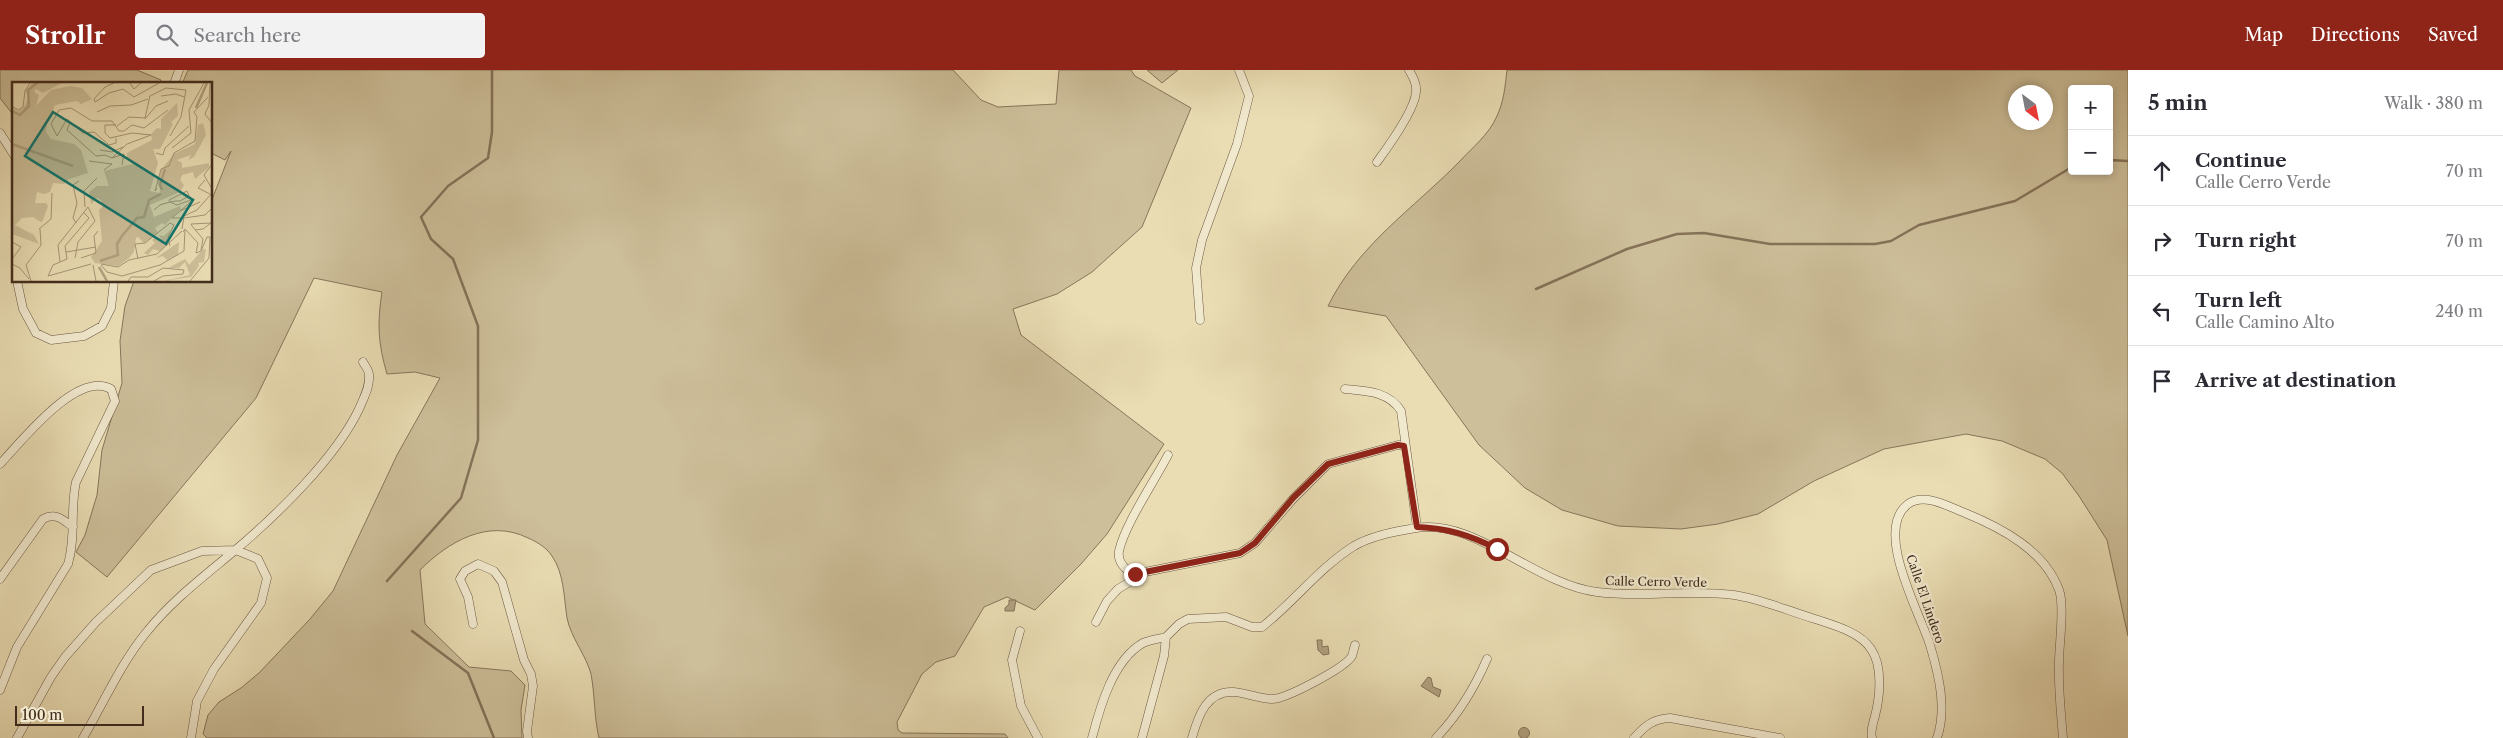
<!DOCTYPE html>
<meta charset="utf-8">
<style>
body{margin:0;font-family:"Libre Caslon Text",serif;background:#f2f2f3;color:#2b2b33}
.controls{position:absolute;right:15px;top:15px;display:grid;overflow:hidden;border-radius:5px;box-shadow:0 2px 8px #0003}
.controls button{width:45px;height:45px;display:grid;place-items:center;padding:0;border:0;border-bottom:1px solid #e1e1e2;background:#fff;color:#2b2b33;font:25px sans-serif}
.compass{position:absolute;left:2008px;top:15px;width:45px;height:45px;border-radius:50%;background:#fff;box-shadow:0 2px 8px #0003;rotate:148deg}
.scale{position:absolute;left:15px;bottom:12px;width:129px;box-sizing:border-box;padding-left:5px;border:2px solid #422c1c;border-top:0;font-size:14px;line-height:18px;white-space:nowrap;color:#422c1c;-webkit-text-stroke:4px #f1e9ce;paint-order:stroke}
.stop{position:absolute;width:15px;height:15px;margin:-11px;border:4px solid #8f2418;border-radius:50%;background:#fff}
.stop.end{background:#8f2418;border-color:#fff;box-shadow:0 1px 5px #0008}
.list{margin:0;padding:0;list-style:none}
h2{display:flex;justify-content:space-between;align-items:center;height:65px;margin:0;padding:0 20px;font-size:21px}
h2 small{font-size:16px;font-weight:400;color:#7c7c81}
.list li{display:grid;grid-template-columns:32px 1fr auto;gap:15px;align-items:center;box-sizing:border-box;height:70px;padding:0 20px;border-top:1px solid #e1e1e2}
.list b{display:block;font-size:19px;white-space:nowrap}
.list p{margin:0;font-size:16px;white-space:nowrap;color:#7c7c81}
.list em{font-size:16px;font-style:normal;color:#7c7c81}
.icon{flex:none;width:28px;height:28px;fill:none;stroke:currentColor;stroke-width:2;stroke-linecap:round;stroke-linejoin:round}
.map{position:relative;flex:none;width:2128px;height:668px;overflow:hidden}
header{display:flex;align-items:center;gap:30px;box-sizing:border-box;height:70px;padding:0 25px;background:#8f2418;color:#fff}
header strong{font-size:24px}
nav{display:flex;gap:28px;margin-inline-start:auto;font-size:18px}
.search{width:350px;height:45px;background:#f2f2f3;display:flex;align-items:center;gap:12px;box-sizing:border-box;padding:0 18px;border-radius:5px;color:#7c7c81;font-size:19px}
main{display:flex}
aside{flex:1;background:#fff}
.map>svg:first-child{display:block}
.green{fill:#cdbf9a;stroke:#88765b;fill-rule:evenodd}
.water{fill:#b1a180;stroke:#857258}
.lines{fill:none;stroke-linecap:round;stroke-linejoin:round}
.stream{stroke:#857258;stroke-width:2.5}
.minor-casing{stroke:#6c5842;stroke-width:9}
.minor{stroke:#f1e9ce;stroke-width:8}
.route{stroke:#8f2418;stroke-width:6}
.labels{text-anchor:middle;stroke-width:4.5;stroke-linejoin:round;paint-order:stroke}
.street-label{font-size:12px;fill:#422c1c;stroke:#f1e9ce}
.inset-river{fill:none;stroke:#b1a180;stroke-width:2.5}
.inset-road{fill:none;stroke:#a79677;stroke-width:1}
.view{fill:#0f766e;fill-opacity:0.15;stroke:#0f766e;stroke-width:2.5}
.inset-edge{fill:none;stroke:#422c1c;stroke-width:2.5}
</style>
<header>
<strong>Strollr</strong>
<div class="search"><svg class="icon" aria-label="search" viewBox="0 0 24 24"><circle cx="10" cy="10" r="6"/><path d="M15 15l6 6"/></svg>Search here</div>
<nav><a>Map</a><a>Directions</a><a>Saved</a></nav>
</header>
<main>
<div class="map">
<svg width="2128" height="668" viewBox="0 0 2128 668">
<rect width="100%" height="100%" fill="#eaddb4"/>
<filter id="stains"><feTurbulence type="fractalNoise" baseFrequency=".004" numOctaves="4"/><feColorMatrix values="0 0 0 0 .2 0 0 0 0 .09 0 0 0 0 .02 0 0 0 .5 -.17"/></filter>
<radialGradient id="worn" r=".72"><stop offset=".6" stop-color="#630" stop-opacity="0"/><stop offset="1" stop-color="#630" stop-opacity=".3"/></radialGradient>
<!-- green -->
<path class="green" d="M 0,0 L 137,0 L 161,10 L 160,14 L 14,14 L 14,46 L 0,28 Z
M 188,0 L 953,0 L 981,30 L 998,37 L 1056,34 L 1059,0 L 1131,0 L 1135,6 L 1191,38 L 1142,157 L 1092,202 L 1057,224 L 1013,239 L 1021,265 L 1164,374 L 1107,464 L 1081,494 L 1035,540 L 1007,527 L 984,537 L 955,586 L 936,592 L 922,604 L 897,652 L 898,660 L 902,663 L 1005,664 L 1008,668 L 599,668 C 594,647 595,625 591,604 C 586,585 571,568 567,548 C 564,528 564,503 552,486 C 546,477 537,472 528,468 C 488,448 448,472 420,500 L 425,554 L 469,597 L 511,601 L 525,615 L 521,640 L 522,668 L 207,668 L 203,664 L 208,645 L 219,632 L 241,618 L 259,603 L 310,549 L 333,521 L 397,385 L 440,308 L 415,302 L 387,304 C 378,273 377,254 382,222 L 314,208 L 256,328 L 107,507 L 76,482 L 85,465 L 97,425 L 102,380 L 122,313 L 120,271 L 125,236 L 134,211 L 211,211 L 211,132 L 231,81 L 225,90 L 211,83 L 211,14 L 182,14 Z
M 1147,0 L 1178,0 L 1162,13 Z
M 1507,0 L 2128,0 L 2128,566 L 2107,470 L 2079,426 L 2062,403 L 2045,389 L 2002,371 L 1966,364 L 1884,379 L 1814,411 L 1758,444 L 1718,454 L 1681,459 L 1618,456 L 1562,440 L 1525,418 L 1479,375 L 1386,246 L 1328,236 C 1358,175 1413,139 1460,91 C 1472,78 1489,64 1496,48 C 1504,32 1505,17 1507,0 ZM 2072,19 L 2109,19 L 2109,101 L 2072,101 ZM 2016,22 L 2046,22 L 2046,52 L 2016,52 Z"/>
<!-- water -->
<path class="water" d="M 1009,530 L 1016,530 L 1014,541 L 1005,541 L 1005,538 L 1009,534 Z
M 1317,570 L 1322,570 L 1322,577 L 1328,576 L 1329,584 L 1323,585 L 1318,580 Z
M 1428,607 L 1431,608 L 1433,617 L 1441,620 L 1439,627 L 1421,616 Z
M1518.5 663a5.5 5.5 0 1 1 11 0a5.5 5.5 0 1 1-11 0Z"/>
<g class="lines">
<!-- stream -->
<path class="stream" d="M 2109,90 L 2128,91
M 1536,219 L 1627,179 L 1677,164 L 1704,163 L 1770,174 L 1875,174 L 1891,171 L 1919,155 L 2015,131 L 2072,97
M 387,511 L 461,428 L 478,370 L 478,256 L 453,189 L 431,169 L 421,147 L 448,116 L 488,88 L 492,62 L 492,0
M 412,561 L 468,603 L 494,668"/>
<!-- minor casing -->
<g class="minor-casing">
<path id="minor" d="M 174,14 L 179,0
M 0,63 L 14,85
M 1377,92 C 1388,77 1415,40 1416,22 C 1417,14 1413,7 1409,0
M 17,211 L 23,239 L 36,263 L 51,270 L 84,266 L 102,256 L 111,238 L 114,211
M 1200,250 L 1196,198 L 1202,170 L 1237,74 L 1249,26 L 1239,0
M 1345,319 C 1365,321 1389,321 1401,341 L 1417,457
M 1168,385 C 1154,412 1125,454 1119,481 C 1117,492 1126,501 1135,504 L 1240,483 L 1255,473 L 1293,429 L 1328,394 L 1398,375 L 1404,376
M 0,394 C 22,371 77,300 111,319 L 115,331 L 76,412 C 70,439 76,467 68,494 L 17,577 L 0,620
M 0,509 L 43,449 C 56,442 63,450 73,457
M 1096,552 L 1107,531 L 1118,519 L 1133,510 L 1135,504
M 473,554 L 468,527 L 460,509 L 465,501 L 478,494 L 494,501 L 502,512 L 524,590 L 531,604 L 533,616 L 527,661 L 528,668
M 1020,561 L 1012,590 L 1021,636 L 1038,668
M 17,668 L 51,607 L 65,587 L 96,552 L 151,500 L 202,481 L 236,480 L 258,489 L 267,508 L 261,533 L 214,599 L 197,631 L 191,668
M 83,668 C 103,634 120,595 145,564 C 170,532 203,507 233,482 C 276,446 337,387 360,337 C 364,327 370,317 369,305 C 369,300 365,296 363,292
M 1092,668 C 1100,637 1113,590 1143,573 C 1150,570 1159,569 1166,567
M 1142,668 L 1164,586 L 1166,567 L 1179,554 L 1188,549 L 1226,547 L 1252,557 L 1262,557 C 1294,532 1319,498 1354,476 C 1371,466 1396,461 1416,458 C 1475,448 1534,514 1597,522 C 1642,528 1689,519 1734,525 C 1762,529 1788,541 1815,549 C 1833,555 1860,562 1871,579 C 1883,596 1880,627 1875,646 C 1873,654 1870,660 1872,668
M 1192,668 C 1198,646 1207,620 1234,622 C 1247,623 1259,629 1272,629 C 1286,629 1345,598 1352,586 C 1353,583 1354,578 1355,575
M 1436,668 C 1459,644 1474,619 1487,589
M 1634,668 C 1646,655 1653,649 1670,648 L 1780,668
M 1937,668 C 1947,639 1939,605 1930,575 C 1920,543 1873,460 1908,434 C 1925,422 1949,437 1965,443 C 2002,458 2045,481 2059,520 C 2065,535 2059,575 2059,592 C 2058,617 2061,643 2063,668"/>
</g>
<!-- minor -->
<use href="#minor" class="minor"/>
</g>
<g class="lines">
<!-- route -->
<path class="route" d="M 1135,504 L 1240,483 L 1255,473 L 1293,428 L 1328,394 L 1398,375 L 1404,376 L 1417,457 C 1447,458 1470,465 1497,479"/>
</g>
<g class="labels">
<!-- street labels -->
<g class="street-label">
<text transform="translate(1656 512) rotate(1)" y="4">Calle Cerro Verde</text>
<text transform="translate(1925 529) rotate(71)" y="4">Calle El Lindero</text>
</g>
</g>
<!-- overview -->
<g transform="translate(12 12)">
<rect width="200" height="200" fill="#eaddb4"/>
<path d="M 20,1 L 50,1 L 31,11 L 24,7 L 22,10 L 27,13 L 24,24 L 39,8 L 58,4 L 70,6 L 80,17 L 69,22 L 65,19 L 43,23 L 35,41 L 34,50 L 39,57 L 62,62 L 69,68 L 76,91 L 57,97 L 52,102 L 41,101 L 38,110 L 32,112 L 25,110 L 23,121 L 34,121 L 36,124 L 31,138 L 29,140 L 21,135 L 10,136 L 3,143 L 22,153 L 27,162 L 0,152 L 0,25 L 6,29 L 12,25 L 16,16 L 14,9 ZM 165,21 L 166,34 L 159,40 L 161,42 L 148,67 L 141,67 L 146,81 L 138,109 L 147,111 L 149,108 L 145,101 L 149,88 L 162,72 L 183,62 L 186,43 L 191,41 L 194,53 L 182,75 L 176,78 L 179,73 L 165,78 L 170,81 L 170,86 L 197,81 L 197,85 L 183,97 L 181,90 L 170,93 L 168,98 L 172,103 L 168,110 L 138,123 L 142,135 L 168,124 L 169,127 L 153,143 L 150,141 L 143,146 L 146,151 L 132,161 L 126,155 L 124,156 L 122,170 L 117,176 L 106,184 L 83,181 L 79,175 L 90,159 L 87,128 L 91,124 L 89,118 L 85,116 L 79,122 L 78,114 L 72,114 L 78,113 L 77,110 L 85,104 L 97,104 L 92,89 L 121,82 L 115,76 L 115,71 L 140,58 L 139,52 L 145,46 L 149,47 L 149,37 ZM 158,148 L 155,163 L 148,169 L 141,167 L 136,173 L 132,171 L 143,161 L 140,158 L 144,155 L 149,157 L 147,153 L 152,154 ZM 167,160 L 166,173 L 155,178 L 151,174 L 144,176 ZM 191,167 L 194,167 L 192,180 L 186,181 L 187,184 L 179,195 L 151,199 L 178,193 L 173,180 L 167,186 L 156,186 L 173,177 L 177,183 Z" fill="#cdbf9a"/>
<path class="inset-river" d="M 184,26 L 195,1M 0,29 L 8,33 L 17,24 L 16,8 L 25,1M 0,62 L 61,84M 150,108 L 148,103 L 153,87M 88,179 L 106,173 L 105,162 L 110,154 L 125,136 L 132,135 L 137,118 L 149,112M 87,185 L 95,199"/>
<path class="inset-road" d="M 118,1 L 122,7 L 129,1M 198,1 L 197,23 L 193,32 L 200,41M 149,14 L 164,12 L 172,15M 83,20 L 97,11 L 111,7 L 122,15 L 147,1M 83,20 L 82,17 L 93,5 L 102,1M 0,24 L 6,28 L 11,25 L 13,9 L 18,1M 85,30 L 98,24 L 119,23 L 136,17M 133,37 L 144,24 L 156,19M 58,40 L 55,48 L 84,74 L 93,73 L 100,76 L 115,62 L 139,53 L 120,51 L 98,56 L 93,51 L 93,43 L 104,43M 105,44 L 117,35 L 133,36 L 138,14 L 154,6 L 174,8M 158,54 L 169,35 L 174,8M 104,56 L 104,61 L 97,63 L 82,50 L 71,51 L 55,37 L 45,54 L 39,42 L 47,28 L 59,26 L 80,39 L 100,39 L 107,49 L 112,49 L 120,43 L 132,46 L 156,28M 160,66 L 179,51 L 177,28 L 192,1M 88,68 L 100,70 L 111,65M 144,71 L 151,73 L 153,66 L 177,44M 100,76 L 112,72 L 110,83M 77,79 L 100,82 L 92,88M 200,82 L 192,93 L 200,107M 193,98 L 186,106 L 198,112M 145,106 L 143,109 L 149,87 L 157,84 L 162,71 L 183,59 L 185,35 L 182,30 L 196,15M 73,125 L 72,109 L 85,96M 142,128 L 148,123 L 151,122 L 158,120 L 164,119 L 168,119 L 177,114 L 175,109 L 157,118 L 158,120 L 165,123 L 182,117 L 160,136 L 171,136M 168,129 L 188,120M 172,136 L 193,133 L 200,126M 64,141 L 61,136 L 65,121 L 61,103 L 67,99M 27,147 L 39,137 L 40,111M 170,147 L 172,134 L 185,128 L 200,111M 174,148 L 186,161 L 184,171 L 189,169M 183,148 L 191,147 L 199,141 L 179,142 L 180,144 L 191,157 L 189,168M 0,160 L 9,165 L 0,177M 54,170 L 84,165M 69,176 L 84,171 L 82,154 L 86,149M 126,177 L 123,162 L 133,161 L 158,141 L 162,143 L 156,155 L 158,164M 48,180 L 46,163 L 76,125 L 83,139 L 66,160 L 63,176M 0,182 L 8,186 L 17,197M 89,182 L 106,185 L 117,178 L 145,172 L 170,149M 81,183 L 84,199M 89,183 L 95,190 L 110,194 L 148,183 L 172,169 L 173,147 L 171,150M 36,194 L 41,183 L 55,177 L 53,164 L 77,136 L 72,131M 36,194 L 79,182M 19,199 L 14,183 L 29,163 L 28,147M 116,199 L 119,195 L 136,195 L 151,186 L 172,188 L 171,192 L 151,194 L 142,199M 178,199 L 197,176 L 198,155 L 195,155 L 189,169"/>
<path class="view" d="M 41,30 L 181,118 L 154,162 L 13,74 Z"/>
<rect width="200" height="200" class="inset-edge"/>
</g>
<rect width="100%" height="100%" filter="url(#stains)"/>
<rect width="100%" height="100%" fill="url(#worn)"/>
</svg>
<div class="controls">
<button>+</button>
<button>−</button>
</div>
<svg class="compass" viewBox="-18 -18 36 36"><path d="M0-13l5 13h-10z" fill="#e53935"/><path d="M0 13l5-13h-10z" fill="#7c7c81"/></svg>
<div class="scale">100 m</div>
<div class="stop" style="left:1497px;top:479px"></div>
<div class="stop end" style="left:1135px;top:504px"></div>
</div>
<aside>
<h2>5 min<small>Walk · 380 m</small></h2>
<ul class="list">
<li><svg class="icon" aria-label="ahead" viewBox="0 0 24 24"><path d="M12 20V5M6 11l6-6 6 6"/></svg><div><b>Continue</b><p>Calle Cerro Verde</p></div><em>70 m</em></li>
<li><svg class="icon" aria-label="right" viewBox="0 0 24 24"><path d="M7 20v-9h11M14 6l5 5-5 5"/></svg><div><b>Turn right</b></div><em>70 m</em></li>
<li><svg class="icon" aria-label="left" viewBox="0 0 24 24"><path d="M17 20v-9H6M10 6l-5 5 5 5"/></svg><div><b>Turn left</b><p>Calle Camino Alto</p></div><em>240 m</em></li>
<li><svg class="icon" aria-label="arrive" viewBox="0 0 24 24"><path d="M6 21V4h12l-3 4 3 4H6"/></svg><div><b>Arrive at destination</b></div></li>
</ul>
</aside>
</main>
